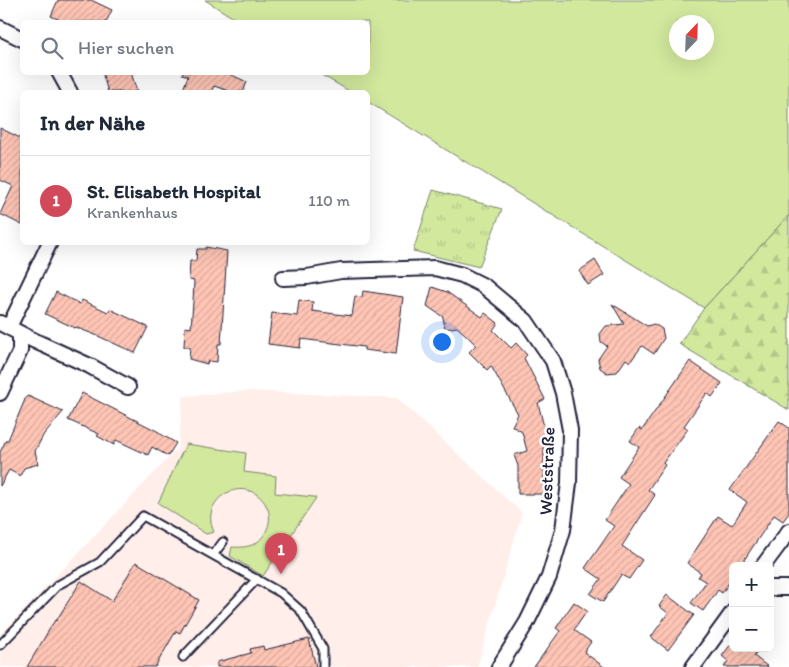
<!DOCTYPE html>
<html lang="de">
<meta charset="utf-8">
<style>
body{margin:0;font-family:Itim,sans-serif;background:#f2f2f3;color:#1f2937}
.controls{position:absolute;right:15px;bottom:15px;display:grid;overflow:hidden;border-radius:8px;box-shadow:0 5px 20px #0002}
.controls button{width:45px;height:45px;display:grid;place-items:center;padding:0;border:0;border-bottom:1px solid #e0e1e3;background:#fff;color:#1f2937;font:25px sans-serif}
.compass{position:absolute;left:669px;top:15px;width:45px;height:45px;border-radius:50%;background:#fff;box-shadow:0 5px 20px #0002;rotate:23deg}
.you{position:absolute;left:441px;top:341px;width:18px;height:18px;margin:-12px;border:4px solid #fff;border-radius:50%;background:#1a73e8;box-shadow:0 0 0 8px #1a73e833}
.badge{display:grid;place-items:center;width:32px;height:32px;border-radius:50%;background:#d1495b;color:#fff;font-size:16px;font-weight:700}
.pin{position:absolute;translate:-50% -41px;filter:drop-shadow(0 1px 2px #0008)}
.pin::after{content:'';position:absolute;top:26px;width:18px;height:15px;background:inherit;clip-path:polygon(0 0,100% 0,50% 100%)}
.list{margin:0;padding:0;list-style:none}
h2{display:flex;justify-content:space-between;align-items:center;height:65px;margin:0;padding:0 20px;font-size:21px}
h2 small{font-size:16px;font-weight:400;color:#747a83}
.list li{display:grid;grid-template-columns:32px 1fr auto;gap:15px;align-items:center;box-sizing:border-box;height:90px;padding:0 20px;border-top:1px solid #e0e1e3}
.list b{display:block;font-size:19px;white-space:nowrap}
.list p{margin:0;font-size:16px;white-space:nowrap;color:#747a83}
.list em{font-size:16px;font-style:normal;color:#747a83}
.icon{flex:none;width:28px;height:28px;fill:none;stroke:currentColor;stroke-width:2;stroke-linecap:round;stroke-linejoin:round}
.map{position:relative;flex:none;width:789px;height:667px;overflow:hidden}
.search{position:absolute;background:#fff;box-shadow:0 5px 20px #0002;left:20px;top:20px;width:350px;height:55px;display:flex;align-items:center;gap:12px;box-sizing:border-box;padding:0 18px;border-radius:8px;color:#747a83;font-size:19px}
.panel{position:absolute;background:#fff;box-shadow:0 5px 20px #0002;left:20px;top:90px;width:350px;height:155px;border-radius:8px}
.map>svg:first-child{display:block}
.built{fill:#ffeee9}
.grass{fill:#d1e89d;stroke:#7a856c;fill-rule:evenodd}
.forest{fill:url(#forest-firs);stroke:#7a856c}
.park{fill:url(#park-tufts);stroke:#7a856c}
.building{fill:url(#building-hatch);stroke:#22223b}
.lines{fill:none;stroke-linecap:round;stroke-linejoin:round}
.service-casing{stroke:#22223b;stroke-width:11}
.minor-casing{stroke:#22223b;stroke-width:18}
.service{stroke:#fff;stroke-width:7}
.minor{stroke:#fff;stroke-width:14}
.labels{text-anchor:middle;stroke-width:5;stroke-linejoin:round;paint-order:stroke}
.street-label{font-size:18px;fill:#22223b;stroke:#fff}
</style>
<div class="map">
<svg width="789" height="667" viewBox="0 0 789 667">
<defs>
<pattern id="forest-firs" width="22" height="20" patternUnits="userSpaceOnUse" patternTransform="scale(1.25)"><rect width="22" height="20" fill="#d1e89d"/><path d="M5 1l3.5 6h-7zM16 11l3.5 6h-7z" fill="#b3c788"/></pattern>
<pattern id="park-tufts" width="24" height="20" patternUnits="userSpaceOnUse" patternTransform="scale(1.25)"><rect width="24" height="20" fill="#d1e89d"/><path d="M3 7l-1-3M5 7V3M7 7l1-3M15 17l-1-3M17 17v-4M19 17l1-3" fill="none" stroke="#b3c788"/></pattern>
<pattern id="building-hatch" width="6" height="6" patternUnits="userSpaceOnUse" patternTransform="scale(1.25)"><rect width="6" height="6" fill="#ffc5b5"/><path d="M-1 1l2-2M0 6l6-6M5 7l2-2" fill="none" stroke="#daa99d"/></pattern>
</defs>
<rect width="100%" height="100%" fill="#fff"/>
<filter id="ink" filterUnits="userSpaceOnUse"><feTurbulence type="fractalNoise" baseFrequency=".02" numOctaves="2"/><feDisplacementMap in="SourceGraphic" scale="10" xChannelSelector="R" yChannelSelector="G"/><feConvolveMatrix kernelMatrix="1 2 1 2 8 2 1 2 1" color-interpolation-filters="sRGB"/></filter>
<g filter="url(#ink)">
<!-- built -->
<path class="built" d="M 249,391 L 397,398 L 522,513 L 477,667 L 0,667 L 0,635 L 178,448 L 183,396 Z"/>
<!-- grass -->
<path class="grass" d="M 205,0 L 789,0 L 789,215 L 704,308 L 368,102 L 368,92 L 351,92 L 318,73 L 368,72 L 368,22 L 240,22 ZM 676,22 L 706,22 L 706,52 L 676,52 Z
M 186,444 L 246,453 L 244,472 L 276,476 L 275,493 L 314,497 L 316,498 L 263,576 L 230,556 L 232,547 C 246,548 258,546 265,533 C 270,525 271,515 267,507 C 250,471 197,496 214,532 L 206,534 L 158,503 Z"/>
<!-- forest -->
<path class="forest" d="M 789,215 L 789,410 L 679,344 L 704,308 Z"/>
<!-- park -->
<path class="park" d="M 433,190 L 502,209 L 479,267 L 413,251 Z"/>
<!-- building -->
<path class="building" d="M 58,0 L 91,0 L 112,10 L 106,22 L 64,22 L 51,16 Z
M 102,72 L 131,72 L 137,92 L 108,92 Z
M 183,72 L 225,72 L 247,82 L 243,92 L 232,92 L 214,86 L 211,92 L 182,92 L 188,76 L 182,74 Z
M 0,128 L 22,139 L 22,225 L 0,214 L 13,186 L 0,180 Z
M 206,247 L 227,251 L 221,344 L 218,344 L 217,362 L 208,361 L 207,364 L 189,359 L 190,347 L 184,347 L 185,327 L 191,328 L 193,302 L 194,281 L 189,280 L 190,261 L 196,261 L 197,249 L 206,249 Z
M 595,260 L 604,275 L 588,285 L 579,271 Z
M 432,287 L 447,292 L 482,317 L 485,313 L 498,323 L 493,330 L 511,348 L 516,343 L 527,355 L 524,358 L 545,399 L 538,403 L 543,423 L 550,430 L 544,438 L 546,446 L 544,446 L 544,494 L 518,494 L 518,466 L 514,455 L 527,451 L 522,432 L 512,426 L 518,414 L 491,366 L 487,370 L 469,352 L 476,345 L 466,335 L 457,327 L 445,329 L 443,317 L 427,306 Z
M 363,291 L 403,297 L 396,354 L 364,350 L 364,347 L 301,339 L 300,348 L 268,344 L 272,313 L 297,316 L 299,300 L 313,302 L 312,311 L 352,316 L 355,296 L 362,297 Z
M 56,292 L 80,304 L 82,300 L 108,312 L 110,309 L 148,327 L 135,353 L 98,336 L 75,327 L 75,328 L 45,314 Z
M 612,304 L 647,326 L 654,324 L 662,329 L 664,338 L 654,354 L 642,346 L 630,362 L 626,359 L 617,372 L 607,373 L 600,368 L 598,359 L 607,346 L 601,342 L 600,334 L 606,326 L 624,324 Z
M 690,361 L 722,383 L 712,397 L 707,393 L 684,426 L 688,429 L 663,463 L 665,465 L 648,490 L 655,495 L 622,546 L 642,560 L 629,579 L 621,575 L 603,602 L 590,594 L 601,579 L 585,568 L 614,526 L 605,520 L 629,484 L 619,477 L 639,447 L 630,441 L 639,428 L 642,430 Z
M 82,393 L 159,432 L 159,433 L 176,443 L 168,456 L 152,447 L 148,455 L 116,440 L 114,445 L 97,436 L 99,434 L 68,420 Z
M 28,396 L 63,412 L 44,434 L 35,451 L 38,464 L 24,468 L 20,476 L 9,470 L 0,486 L 0,452 L 6,440 L 8,440 L 26,397 Z
M 779,421 L 789,428 L 789,513 L 783,521 L 774,515 L 740,566 L 733,566 L 733,577 L 722,593 L 718,590 L 703,611 L 691,603 L 706,582 L 698,577 L 701,573 L 687,563 L 718,516 L 732,525 L 747,502 L 730,490 Z
M 136,562 L 199,600 L 180,633 L 176,631 L 155,667 L 27,667 L 55,620 L 56,621 L 81,581 L 112,601 Z
M 667,595 L 694,615 L 668,650 L 651,637 L 668,613 L 659,606 Z
M 574,602 L 587,611 L 574,630 L 591,642 L 584,652 L 604,667 L 534,667 L 560,631 L 556,628 Z
M 309,639 L 316,667 L 217,667 L 217,662 L 251,653 L 250,649 L 263,646 L 264,650 Z
M 731,644 L 733,646 L 733,648 L 759,648 L 754,656 L 768,667 L 724,667 L 728,661 L 722,656 Z"/>
<g class="lines">
<!-- service casing -->
<g class="service-casing">
<path id="service" d="M 213,555 L 223,542
M 0,645 L 58,585 L 100,562 L 143,516 L 281,593 L 301,611 L 323,649 L 323,667
M 183,657 L 257,579"/>
</g>
<!-- minor casing -->
<g class="minor-casing">
<path id="minor" d="M 0,28 L 22,39
M 59,72 L 70,92
M 283,278 L 307,277 L 341,271 L 435,268 L 462,275 L 484,286 L 526,321 L 553,361 L 563,393 L 570,430 L 569,483 L 563,530 L 549,577 L 527,622 L 499,667
M 0,323 L 35,341 L 90,366 L 128,387
M 9,327 L 50,242
M 0,393 L 20,351 L 20,334
M 763,566 L 789,531
M 770,588 L 789,588
M 693,667 L 733,612"/>
</g>
<!-- service -->
<use href="#service" class="service"/>
<!-- minor -->
<use href="#minor" class="minor"/>
</g>
</g>
<g class="labels">
<!-- street labels -->
<g class="street-label">
<text transform="translate(547 471) rotate(-88)" y="6">Weststraße</text>
</g>
</g>
</svg>
<div class="controls">
<button>+</button>
<button>−</button>
</div>
<svg class="compass" viewBox="-18 -18 36 36"><path d="M0-13l5 13h-10z" fill="#e53935"/><path d="M0 13l5-13h-10z" fill="#747a83"/></svg>
<div class="you"></div>
<div class="pin badge" style="left:281px;top:574px">1</div>
<div class="search"><svg class="icon" aria-label="search" viewBox="0 0 24 24"><circle cx="10" cy="10" r="6"/><path d="M15 15l6 6"/></svg>Hier suchen</div>
<section class="panel">
<h2>In der Nähe<small></small></h2>
<ul class="list">
<li><span class="badge">1</span><div><b>St. Elisabeth Hospital</b><p>Krankenhaus</p></div><em>110 m</em></li>
</ul>
</section>
</div>
